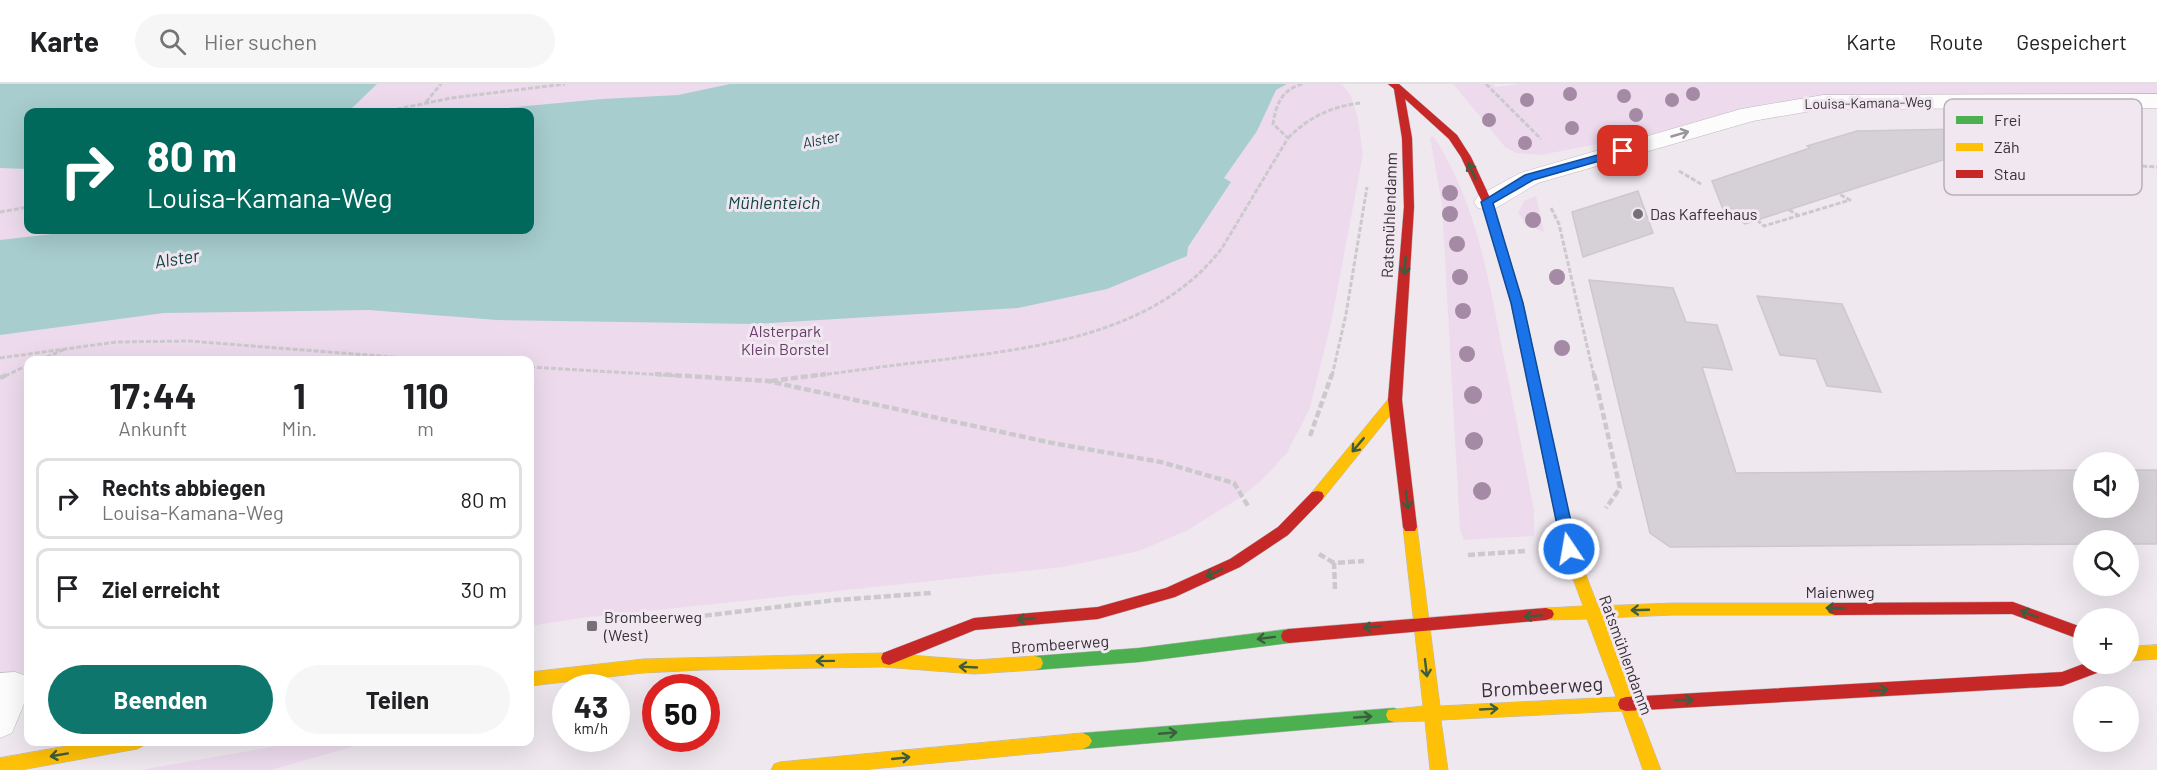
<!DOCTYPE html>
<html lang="de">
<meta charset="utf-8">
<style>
:root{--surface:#fff;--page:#f6f6f6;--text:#202124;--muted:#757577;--line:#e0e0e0;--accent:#0f766e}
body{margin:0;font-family:Barlow,sans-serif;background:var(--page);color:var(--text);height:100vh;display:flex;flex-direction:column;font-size:22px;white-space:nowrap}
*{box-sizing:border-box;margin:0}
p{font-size:20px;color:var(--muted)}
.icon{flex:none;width:33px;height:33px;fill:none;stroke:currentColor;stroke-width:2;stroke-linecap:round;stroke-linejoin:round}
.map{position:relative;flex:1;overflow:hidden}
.details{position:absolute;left:24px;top:272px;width:510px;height:390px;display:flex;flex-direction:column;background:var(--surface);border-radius:12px;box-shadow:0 6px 24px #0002}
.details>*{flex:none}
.hud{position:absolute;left:24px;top:24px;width:510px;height:126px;border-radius:12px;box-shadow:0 6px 24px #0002;background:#00695c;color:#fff;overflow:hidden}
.buttons{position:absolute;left:2073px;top:368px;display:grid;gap:12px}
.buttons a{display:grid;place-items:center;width:66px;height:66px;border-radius:50%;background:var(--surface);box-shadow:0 6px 24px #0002;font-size:30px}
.speed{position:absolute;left:552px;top:590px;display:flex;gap:12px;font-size:30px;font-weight:700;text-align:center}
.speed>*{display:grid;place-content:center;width:78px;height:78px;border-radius:50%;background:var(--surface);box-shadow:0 6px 24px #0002;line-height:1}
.speed small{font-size:15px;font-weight:400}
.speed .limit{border:9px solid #d22;background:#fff;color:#111}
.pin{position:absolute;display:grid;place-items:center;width:51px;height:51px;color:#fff;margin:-26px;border-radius:12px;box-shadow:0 3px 9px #0006}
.me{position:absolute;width:66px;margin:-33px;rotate:348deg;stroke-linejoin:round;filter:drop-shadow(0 0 4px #0008)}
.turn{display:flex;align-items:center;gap:21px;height:126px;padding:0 24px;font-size:27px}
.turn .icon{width:78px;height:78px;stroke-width:2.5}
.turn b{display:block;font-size:42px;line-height:51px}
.eta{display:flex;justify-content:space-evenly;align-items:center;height:102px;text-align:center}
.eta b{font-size:36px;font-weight:700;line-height:42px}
.action{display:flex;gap:12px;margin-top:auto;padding:12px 24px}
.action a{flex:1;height:69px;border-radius:36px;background:var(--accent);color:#fff;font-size:24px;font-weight:700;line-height:69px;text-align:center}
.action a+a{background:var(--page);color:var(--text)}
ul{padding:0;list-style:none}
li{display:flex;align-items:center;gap:18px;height:81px;margin:0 12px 9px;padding:0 12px;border:3px solid var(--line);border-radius:12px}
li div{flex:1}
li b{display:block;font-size:22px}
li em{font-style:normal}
header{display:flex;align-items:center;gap:36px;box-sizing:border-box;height:84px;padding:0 30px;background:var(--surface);border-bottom:2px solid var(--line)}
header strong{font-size:28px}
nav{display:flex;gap:33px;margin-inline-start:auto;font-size:21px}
.search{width:420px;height:54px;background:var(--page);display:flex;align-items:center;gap:15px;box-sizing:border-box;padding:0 21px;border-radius:33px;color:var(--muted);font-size:22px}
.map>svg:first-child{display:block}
</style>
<header>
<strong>Karte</strong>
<div class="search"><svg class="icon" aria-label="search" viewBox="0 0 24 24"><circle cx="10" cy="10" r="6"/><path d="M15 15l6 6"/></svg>Hier suchen</div>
<nav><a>Karte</a><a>Route</a><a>Gespeichert</a></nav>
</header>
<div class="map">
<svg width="2157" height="686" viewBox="0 0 2157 686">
<rect width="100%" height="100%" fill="#efe9ef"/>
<g fill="#eddbed" fill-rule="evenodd">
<path d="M0 0H1342L1351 12 1358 35 1363 70 1331 240 1310 324 1287 369 1260 398 1238 415 1186 447 1139 467 1063 483 582 534 530 542V276H28V620L0 625ZM28 28H530V146H28Z"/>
<path d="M1453 0H1493L1495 3 1520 0H2157V12L1841 13 1541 71 1516 69 1505 63Z"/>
<path d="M1430 53H1434C1476 117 1489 195 1503 269 1514 322 1524 375 1534 427V452L1464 456 1460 446 1442 121Z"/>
<path d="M1536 112 1544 148 1526 141 1518 129 1524 117Z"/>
<path d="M306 657H372L271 686H140Z"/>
</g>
<g fill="#a7cdcf">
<path d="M0 0H377L350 26 342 28H28V85L0 84Z"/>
<path d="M730 0H1287L1276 6 1257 47 1224 94 1231 98 1188 163 1187 172 1107 205 1018 224 755 240 497 236 369 226 164 229 0 251V156L87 146H530V28H464L602 15 678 11Z"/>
</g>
<g fill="#d6d1d6" stroke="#cdc8cd" stroke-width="1.5">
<path d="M2010 44 2011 54 1745 140 1723 125 1712 97 1810 64 1807 62 1857 47Z"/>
<path d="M1638 107 1653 149 1583 173 1572 128Z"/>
<path d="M1589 196 1673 204 1686 238 1717 241 1732 286 1702 283 1736 389 2084 386V423H2128V386H2157V460H2128V456H2084V460L1670 463 1650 449Z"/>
<path d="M1757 212 1842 220 1881 308 1827 302 1816 275 1780 271Z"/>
</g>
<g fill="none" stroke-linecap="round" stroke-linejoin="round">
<g stroke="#bcb8bc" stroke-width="1">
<path id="lane" d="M15 588 27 592 28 610 12 649 0 654V589Z"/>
</g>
<g stroke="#bcb8bc" stroke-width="1">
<path id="street" d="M2157 10V24L1823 25 1753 37 1538 99 1496 124 1487 126 1478 124 1474 118 1478 112 1520 89 1741 25 1823 11Z"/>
</g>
<g stroke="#bcb8bc" stroke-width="1">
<g id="fast">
<path d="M1289 545 1295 547 1297 552 1295 557 1289 559 1139 578 1035 586 1029 584 1027 579 1029 574 1035 572 1139 564Z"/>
<path d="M1394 624 1400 626 1402 631 1400 636 1394 638 1083 665 1077 662 1074 657 1077 652 1083 649Z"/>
</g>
</g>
<g stroke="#bcb8bc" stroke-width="1">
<g id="slow">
<path d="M1395 312 1402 316 1400 319 1322 416H1312L1310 412 1312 408 1390 313Z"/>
<path d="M1554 388 1559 389 1561 393 1576 465 1598 522 1673 519H1835L1841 521 1843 525 1841 529 1835 531H1673L1603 534 1661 686H1643L1622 627 1441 636 1448 686H1430L1425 637 1394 638 1388 636 1386 631 1388 626 1423 622 1403 443 1405 439H1415L1417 443 1440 622 1616 613 1587 535 1546 536 1540 534 1538 530 1540 526 1546 524 1583 522 1562 465 1547 393 1549 389Z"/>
<path d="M2157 561V575L2128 577V563Z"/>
<path d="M883 569 974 576 1035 572 1041 574 1043 579 1041 584 1035 586 974 590 883 583 702 586 643 589 530 602V588L643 575Z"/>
<path d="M1083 649 1089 652 1092 657 1089 662 1083 665 861 686H771L774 680 780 678Z"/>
<path d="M95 657H146L143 662 137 665 21 686H0V674Z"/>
</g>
</g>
<g stroke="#bcb8bc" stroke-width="1">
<g id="jam">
<path d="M1388 0H1399L1457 51 1471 73 1492 118 1523 219 1561 393 1559 397H1549L1547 393 1511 219 1482 118 1461 73 1449 55 1405 15 1412 54 1414 123 1402 316 1417 443 1415 447H1405L1403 443 1388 316 1404 123 1402 54 1394 5Z"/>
<path d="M1317 407 1322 408 1324 412 1322 416 1288 451 1240 483 1175 513 1098 535 975 546 889 581 883 579 881 574 883 569 974 534 1098 523 1166 504 1230 475 1278 443 1312 408Z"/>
<path d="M2013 518 2084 544V557L2012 530 1835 531 1829 529 1827 525 1829 521 1835 519Z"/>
<path d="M1546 524 1552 526 1554 530 1552 534 1546 536 1289 559 1283 557 1281 552 1283 547 1289 545Z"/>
<path d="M2086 579H2112L2110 584 2062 602 1626 627 1620 625 1618 620 1620 615 1626 613 2062 588Z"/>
</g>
</g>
<g stroke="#ccc9cc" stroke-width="3" stroke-dasharray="5 2" stroke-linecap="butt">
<path d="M1486 0 1541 55"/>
<path d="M426 18 441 0"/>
<path d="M383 28 451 14 565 0"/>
<path d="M1288 54C1309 33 1330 23 1360 19"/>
<path d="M2131 74 2141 82 2157 83"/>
<path d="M1679 87 1701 100"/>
<path d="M1551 124 1559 140 1594 292"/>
<path d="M1789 126 1798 131"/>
<path d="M0 128 28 123"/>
<path d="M1757 136 1764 142 1850 116 1839 110"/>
<path d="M0 274 116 258 189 257 431 276"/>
<path d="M40 276 65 265"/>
<path d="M530 283 681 292"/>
<path d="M5 292 28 281"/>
<path d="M813 292C853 287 892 281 932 277 1033 264 1155 252 1222 164L1288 54 1273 40C1276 20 1282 5 1303 0"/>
<path d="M1332 292 1346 230 1367 103"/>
</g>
<g stroke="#ccc9cc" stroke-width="4.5" stroke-dasharray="7 3" stroke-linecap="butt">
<path d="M655 290 768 297 1052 359 1161 378 1234 399 1248 422"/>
<path d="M1594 290 1620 404 1606 424"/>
<path d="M0 294 8 290"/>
<path d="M771 297 826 290"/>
<path d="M1310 352 1332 290"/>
<path d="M1319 470 1334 479"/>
<path d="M1468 471 1526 467"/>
<path d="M1335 505 1334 479 1364 477"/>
<path d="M685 534 836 516 931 509"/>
</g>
<use href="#lane" fill="#fdfcfd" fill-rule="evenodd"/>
<use href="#street" fill="#fdfcfd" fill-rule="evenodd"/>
<use href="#fast" fill="#4caf50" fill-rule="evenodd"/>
<use href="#slow" fill="#ffc107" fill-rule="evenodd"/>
<use href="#jam" fill="#c62828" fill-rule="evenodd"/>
</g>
<g fill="#a48aa5">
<circle cx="1570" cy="10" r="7"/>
<circle cx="1693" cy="10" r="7"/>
<circle cx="1624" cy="12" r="7"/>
<circle cx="1527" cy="16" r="7"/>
<circle cx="1672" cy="16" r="7"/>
<circle cx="1636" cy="31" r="7"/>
<circle cx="1489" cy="36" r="7"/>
<circle cx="1572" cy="44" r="7"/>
<circle cx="1525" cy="59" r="7"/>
<circle cx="1450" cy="109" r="8"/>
<circle cx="1450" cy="130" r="8"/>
<circle cx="1533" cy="136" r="8"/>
<circle cx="1457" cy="160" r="8"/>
<circle cx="1460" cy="193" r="8"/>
<circle cx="1557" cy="193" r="8"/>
<circle cx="1463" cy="227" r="8"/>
<circle cx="1562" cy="264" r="8"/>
<circle cx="1467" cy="270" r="8"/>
<circle cx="1473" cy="311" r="9"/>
<circle cx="1474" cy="357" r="9"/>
<circle cx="1482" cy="407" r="9"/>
</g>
<defs><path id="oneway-shaft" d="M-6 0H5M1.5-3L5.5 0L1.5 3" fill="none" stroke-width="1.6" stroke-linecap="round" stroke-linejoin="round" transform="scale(1.5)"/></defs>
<use stroke="#999699" href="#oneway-shaft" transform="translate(1680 50) rotate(-16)"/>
<g stroke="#3d5d3e">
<use href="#oneway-shaft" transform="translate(1472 87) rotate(-115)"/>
<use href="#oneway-shaft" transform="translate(1405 182) rotate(94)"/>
<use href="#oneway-shaft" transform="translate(1358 361) rotate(130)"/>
<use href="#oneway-shaft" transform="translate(1407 416) rotate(83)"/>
<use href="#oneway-shaft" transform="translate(1214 489) rotate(155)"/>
<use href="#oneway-shaft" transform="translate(1835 524) rotate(-180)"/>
<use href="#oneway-shaft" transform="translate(1640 526) rotate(178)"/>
<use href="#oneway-shaft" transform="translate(2029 530) rotate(-159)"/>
<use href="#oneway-shaft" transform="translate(1533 532) rotate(176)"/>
<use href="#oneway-shaft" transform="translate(1026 535) rotate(175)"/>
<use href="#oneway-shaft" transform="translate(1372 543) rotate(176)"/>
<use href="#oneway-shaft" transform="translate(1266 554) rotate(173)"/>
<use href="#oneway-shaft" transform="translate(825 577) rotate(179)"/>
<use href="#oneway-shaft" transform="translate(968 583) rotate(-177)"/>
<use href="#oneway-shaft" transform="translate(1426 584) rotate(83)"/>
<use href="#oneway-shaft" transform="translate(1879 606) rotate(-3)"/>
<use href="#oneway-shaft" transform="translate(1684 616) rotate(-2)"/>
<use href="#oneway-shaft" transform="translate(1489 625) rotate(-3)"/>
<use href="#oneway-shaft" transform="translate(1363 633) rotate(-4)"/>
<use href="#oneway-shaft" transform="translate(1168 649) rotate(-5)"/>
<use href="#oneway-shaft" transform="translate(59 671) rotate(170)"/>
<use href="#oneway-shaft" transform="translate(901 674) rotate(-6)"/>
</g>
<path fill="#1a73e8" stroke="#114b97" stroke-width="1.5" d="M1623 64 1628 67 1627 69 1533 96 1493 119 1523 219 1577 465 1575 469H1564L1562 465 1511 219 1481 118 1525 91Z"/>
<g fill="#767176" stroke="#f1e7f1" stroke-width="2">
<circle cx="1638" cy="130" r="6"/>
<rect x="586" y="536" width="12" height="12" rx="3"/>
</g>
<g text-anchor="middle" stroke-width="6" stroke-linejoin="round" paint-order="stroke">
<g font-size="14" fill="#353135" stroke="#f1e7f1">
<text transform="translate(1868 19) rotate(-1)" y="5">Louisa-Kamana-Weg</text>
</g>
<g font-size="15" font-style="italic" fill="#0f4445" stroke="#f1e7f1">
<text transform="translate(821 56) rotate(-11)" y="5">Alster</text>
</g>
<g font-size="16" fill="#353135" stroke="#f1e7f1" text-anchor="start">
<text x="1650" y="136">Das Kaffeehaus</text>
<text x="604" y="539">Brombeerweg<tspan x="604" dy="18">(West)</tspan></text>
</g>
<g font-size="16" fill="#353135" stroke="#f1e7f1">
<text transform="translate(1389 131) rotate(-88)" y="6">Ratsmühlendamm</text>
<text x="1840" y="514">Maienweg</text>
<text transform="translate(1060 560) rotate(-4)" y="6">Brombeerweg</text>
<text transform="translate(1626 571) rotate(70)" y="6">Ratsmühlendamm</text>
</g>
<g font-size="16" fill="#673c68" stroke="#f1e7f1">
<text x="785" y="253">Alsterpark<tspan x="785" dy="18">Klein Borstel</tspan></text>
</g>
<g font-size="18" font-style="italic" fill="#0f4445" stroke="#f1e7f1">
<text x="774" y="125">Mühlenteich</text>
<text transform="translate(177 175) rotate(-9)" y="6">Alster</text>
</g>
<g font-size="20" fill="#353135" stroke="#f1e7f1">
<text transform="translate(1542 603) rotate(-3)" y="7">Brombeerweg</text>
</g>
</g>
<rect x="1944" y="15" width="198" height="96" rx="9" fill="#f1e7f1" stroke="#b9b0b9" stroke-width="1.5"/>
<rect x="1956" y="32" width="27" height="8" fill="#4caf50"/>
<rect x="1956" y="59" width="27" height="8" fill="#ffc107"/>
<rect x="1956" y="86" width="27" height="8" fill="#c62828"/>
<g font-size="16" fill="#353135">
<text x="1994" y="42">Frei</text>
<text x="1994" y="69">Zäh</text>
<text x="1994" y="96">Stau</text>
</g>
</svg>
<div class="buttons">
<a><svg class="icon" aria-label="sound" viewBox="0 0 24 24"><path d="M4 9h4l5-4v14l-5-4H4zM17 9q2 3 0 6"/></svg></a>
<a><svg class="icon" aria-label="search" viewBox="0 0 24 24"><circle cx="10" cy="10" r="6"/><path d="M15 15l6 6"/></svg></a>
<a>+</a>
<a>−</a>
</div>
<div class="speed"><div>43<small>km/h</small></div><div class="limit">50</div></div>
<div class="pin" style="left:1623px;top:67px;background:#d93025"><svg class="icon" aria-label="arrive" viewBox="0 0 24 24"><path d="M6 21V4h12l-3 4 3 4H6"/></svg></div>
<svg class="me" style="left:1569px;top:465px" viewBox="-20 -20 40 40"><circle r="17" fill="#1a73e8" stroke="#fff" stroke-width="3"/><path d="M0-11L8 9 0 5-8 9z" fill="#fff"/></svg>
<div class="hud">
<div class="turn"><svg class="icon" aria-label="right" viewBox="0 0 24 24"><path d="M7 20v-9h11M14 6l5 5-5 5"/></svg><div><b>80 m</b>Louisa-Kamana-Weg</div></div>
</div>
<section class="details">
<div class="eta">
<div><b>17:44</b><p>Ankunft</p></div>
<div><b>1</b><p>Min.</p></div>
<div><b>110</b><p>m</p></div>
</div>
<ul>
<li><svg class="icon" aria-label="right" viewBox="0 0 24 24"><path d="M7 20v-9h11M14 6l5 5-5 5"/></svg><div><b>Rechts abbiegen</b><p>Louisa-Kamana-Weg</p></div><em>80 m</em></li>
<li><svg class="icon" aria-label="arrive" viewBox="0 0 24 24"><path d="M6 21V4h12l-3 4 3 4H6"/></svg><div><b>Ziel erreicht</b></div><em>30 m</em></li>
</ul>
<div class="action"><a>Beenden</a><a>Teilen</a></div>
</section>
</div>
